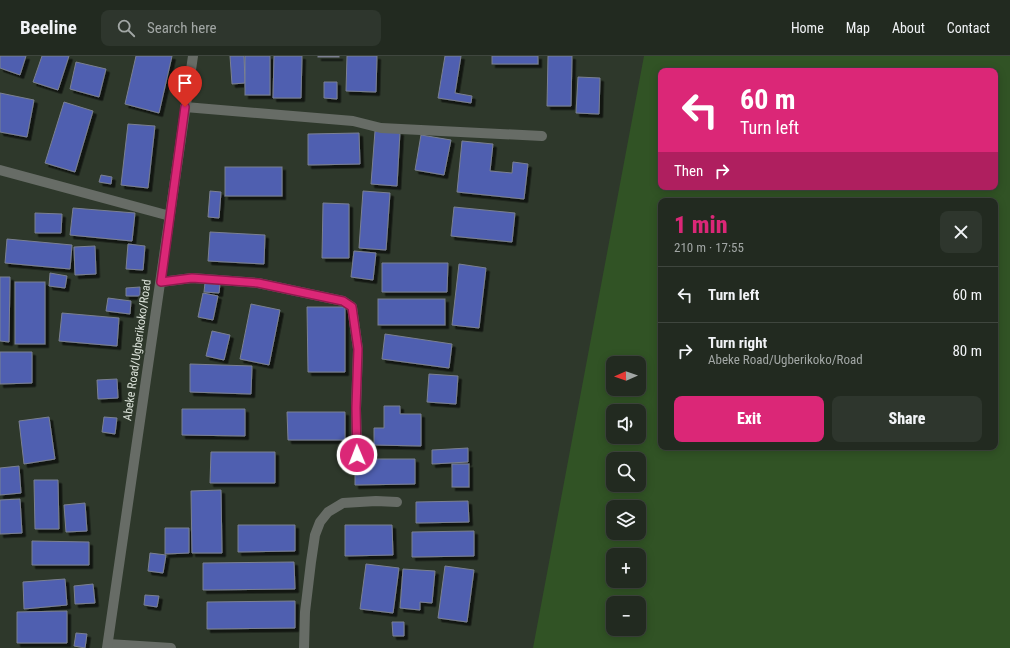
<!DOCTYPE html>
<meta charset="utf-8">
<style>
:root{--surface:#222a20;--page:#2e362d;--text:#f1f3f6;--muted:#a2a7a5;--line:#3f463e;--accent:#db2777}
body{margin:0;font-family:"Roboto Condensed",sans-serif;background:var(--page);color:var(--text);height:100vh;display:flex;flex-direction:column;font-size:15px;white-space:nowrap}
*{box-sizing:border-box;margin:0}
p{font-size:13px;color:var(--muted)}
.icon{flex:none;width:22px;height:22px;fill:none;stroke:currentColor;stroke-width:2;stroke-linecap:round;stroke-linejoin:round}
.map{position:relative;flex:1;overflow:hidden}
.panel{position:absolute;left:658px;top:142px;width:340px;height:252px;display:flex;flex-direction:column;background:var(--surface);border-radius:8px;box-shadow:0 2px 10px #0003,0 0 0 1px var(--line)}
.panel>*{flex:none}
.banner{position:absolute;left:658px;top:12px;width:340px;height:122px;border-radius:8px;box-shadow:0 2px 10px #0003,0 0 0 1px var(--line);background:#db2777;color:#fff;overflow:hidden}
.needle{width:26px;rotate:268deg}
.controls{position:absolute;left:606px;top:300px;display:grid;gap:8px}
.controls a{display:grid;place-items:center;width:40px;height:40px;border-radius:8px;background:var(--surface);box-shadow:0 2px 10px #0003,0 0 0 1px var(--line);font-size:20px}
.pin{position:absolute;display:grid;place-items:center;width:34px;height:34px;color:#fff;margin:-41px -17px;border-radius:50% 50% 50% 0;rotate:-45deg;box-shadow:0 0 4px #0007}
.pin .icon{rotate:45deg}
.me{position:absolute;width:44px;margin:-22px;rotate:359deg;stroke-linejoin:round;filter:drop-shadow(0 0 3px #0008)}
.turn{display:flex;align-items:center;gap:14px;height:84px;padding:0 16px;font-size:18px}
.turn .icon{width:52px;height:52px;stroke-width:2.5}
.turn b{display:block;font-size:28px;line-height:34px}
.then{display:flex;align-items:center;height:38px;padding:0 16px;background:#0003;gap:8px;font-size:15px}
.round{display:grid;place-items:center;flex:none;width:42px;height:42px;border-radius:8px;background:var(--page)}
.head{display:flex;align-items:center;justify-content:space-between;height:68px;padding:0 16px}
h1{font-size:24px;font-weight:800;line-height:30px;color:var(--accent)}
.button{display:flex;gap:8px;margin-top:auto;padding:8px 16px}
.button a{flex:1;height:46px;border-radius:8px;background:var(--accent);color:#fff;font-size:16px;font-weight:800;line-height:46px;text-align:center}
.button a+a{background:var(--page);color:var(--text)}
ul{padding:0;list-style:none}
li{display:flex;align-items:center;gap:12px;height:56px;padding:0 16px;border-top:1px solid var(--line)}
li div{flex:1}
li b{display:block;font-size:15px}
li em{font-style:normal}
header{display:flex;align-items:center;gap:24px;box-sizing:border-box;height:56px;padding:0 20px;background:var(--surface);border-bottom:1px solid var(--line)}
header strong{font-size:19px}
nav{display:flex;gap:22px;margin-inline-start:auto;font-size:14px}
.search{width:280px;height:36px;background:var(--page);display:flex;align-items:center;gap:10px;box-sizing:border-box;padding:0 14px;border-radius:8px;color:var(--muted);font-size:15px}
.map>svg:first-child{display:block}
</style>
<header>
<strong>Beeline</strong>
<div class="search"><svg class="icon" aria-label="search" viewBox="0 0 24 24"><circle cx="10" cy="10" r="6"/><path d="M15 15l6 6"/></svg>Search here</div>
<nav><a>Home</a><a>Map</a><a>About</a><a>Contact</a></nav>
</header>
<div class="map">
<svg width="1010" height="592" viewBox="0 0 1010 592">
<defs>
<filter id="shadow"><feDropShadow dx="3.5" dy="3.5" stdDeviation="0" flood-color="#0009"/></filter>
</defs>
<rect width="100%" height="100%" fill="#2e382b"/>
<path fill="#315325" fill-rule="evenodd" d="M644 0H1010V592H533ZM661 15H995V131H661ZM661 145H995V391H661ZM613 307H639V333H613ZM613 355H639V381H613ZM613 403H639V429H613ZM613 451H639V477H613ZM613 499H639V525H613ZM613 547H639V573H613Z"/>
<g fill="#4f5fb0" stroke="#7b8091" filter="url(#shadow)">
<path d="M0 0H26L20 19 0 12Z"/>
<path d="M42 0H69L58 34 33 26Z"/>
<path d="M136 0H172L159 57 125 48Z"/>
<path d="M230 0H244L245 27 232 28Z"/>
<rect x="245" y="0" width="25" height="39"/>
<path d="M274 0H302L301 42H273Z"/>
<rect x="318" y="0" width="21" height="1"/>
<path d="M347 0H377L376 36 346 35Z"/>
<path d="M445 0H461L455 37 472 40 471 47 438 42Z"/>
<rect x="492" y="0" width="46" height="8"/>
<path d="M548 0H572L571 50H547Z"/>
<path d="M76 6 106 13 99 41 70 33Z"/>
<path d="M578 21 600 22 599 58 576 57Z"/>
<path d="M324 26H337V43L324 42Z"/>
<path d="M0 37 34 44 27 81 0 76Z"/>
<path d="M64 46 93 55 75 116 45 107Z"/>
<path d="M128 68 155 70 148 132 121 129Z"/>
<path d="M375 75 400 76 397 130 371 128Z"/>
<path d="M359 77 360 108 308 109V78Z"/>
<path d="M421 79 451 84 444 119 415 114Z"/>
<path d="M462 85 493 88 490 115 512 117 513 106 528 108 524 143 457 136Z"/>
<rect x="225" y="111" width="57" height="29"/>
<path d="M101 119 112 121 111 128 99 126Z"/>
<path d="M210 135 221 136 219 162 208 161Z"/>
<path d="M363 135 390 137 386 194 359 192Z"/>
<path d="M323 147 349 148V202H322Z"/>
<path d="M454 151 515 157 512 186 451 180Z"/>
<path d="M73 152 135 157 132 185 70 179Z"/>
<path d="M35 157 62 158 61 177H35Z"/>
<path d="M210 176 265 179 264 208 208 205Z"/>
<path d="M7 183 72 189 70 213 5 207Z"/>
<path d="M128 188 145 190 143 214 126 213Z"/>
<path d="M95 190 96 218 75 219 74 191Z"/>
<path d="M354 195 376 197 373 224 351 221Z"/>
<path d="M382 207H448L447 236H382Z"/>
<path d="M459 208 486 212 479 272 452 269Z"/>
<path d="M50 217 67 220 65 232 49 230Z"/>
<path d="M0 221H10L9 286 0 285Z"/>
<rect x="15" y="226" width="30" height="62"/>
<path d="M205 227 220 228 219 237 204 236Z"/>
<path d="M140 231V240H126V232Z"/>
<path d="M203 237 218 240 213 264 198 261Z"/>
<path d="M108 242 131 245 130 258 106 255Z"/>
<rect x="378" y="243" width="67" height="26"/>
<path d="M251 248 280 254 269 309 240 303Z"/>
<path d="M307 251H345V316H308Z"/>
<path d="M62 257 119 262 117 290 59 285Z"/>
<path d="M212 275 230 279 224 304 206 300Z"/>
<path d="M385 278 452 288 449 312 382 303Z"/>
<path d="M0 296H32V327L0 328Z"/>
<path d="M190 308 252 310 251 338 190 336Z"/>
<path d="M429 318 458 320 456 348 427 346Z"/>
<path d="M117 323 118 342 98 343 97 324Z"/>
<path d="M384 350H400V358H421V390L374 389V372H384Z"/>
<path d="M182 353H245V380L182 379Z"/>
<path d="M287 356H345V384H288Z"/>
<path d="M49 361 55 403 24 408 19 365Z"/>
<path d="M104 361 117 362 115 378 102 376Z"/>
<path d="M468 392V406L432 408V394Z"/>
<path d="M211 396H275V427H210Z"/>
<path d="M355 403H415V428L355 429Z"/>
<rect x="452" y="408" width="17" height="23"/>
<path d="M19 410 21 437 0 439V412Z"/>
<path d="M34 424H58L59 473H35Z"/>
<path d="M221 434 222 497H192L191 435Z"/>
<path d="M20 443 22 477 0 478V444Z"/>
<path d="M468 445 469 466 416 467V446Z"/>
<path d="M85 447 87 475 66 476 64 449Z"/>
<path d="M238 469H295V495L238 496Z"/>
<path d="M345 469H392L393 499 345 500Z"/>
<path d="M165 472H189V497L165 498Z"/>
<path d="M474 475V500L412 501V476Z"/>
<path d="M32 485 89 486V509H32Z"/>
<path d="M150 497 166 499 163 517 148 515Z"/>
<path d="M294 506 295 533 203 534V507Z"/>
<path d="M366 508 399 512 393 557 360 553Z"/>
<path d="M445 510 474 514 467 566 438 562Z"/>
<path d="M403 513 435 515 432 547 420 546V554L400 552Z"/>
<path d="M65 523 67 549 24 553 23 526Z"/>
<path d="M93 528 95 547 75 548 74 530Z"/>
<path d="M145 539 159 540 157 551 144 549Z"/>
<path d="M295 545V572L207 573V546Z"/>
<path d="M67 555V587H17V556Z"/>
<path d="M392 566H404V580H393Z"/>
<path d="M76 577 87 578 85 592 74 590Z"/>
</g>
<g fill="none" stroke-linecap="round" stroke-linejoin="round">
<g stroke="#676c66" stroke-width="10">
<path d="M185 51 353 65 381 72 542 80"/>
<path d="M0 114 170 160"/>
<path d="M161 226 192 222 258 227 343 245 352 251 358 293 356 353 357 399"/>
<path d="M108 588 171 592"/>
<path d="M107 592 193 0"/>
<path d="M304 592 305 556 311 506 315 479 320 466 328 456 343 447 376 445 397 446"/>
</g>
</g>
<g fill="none" stroke-linecap="round" stroke-linejoin="round">
<g stroke="#8e194d" stroke-width="10">
<path id="route" d="M185 51 161 226 192 222 258 227 343 245 352 251 358 293 356 352 357 399"/>
</g>
<use href="#route" stroke="#db2777" stroke-width="7"/>
</g>
<g text-anchor="middle" stroke-width="4" stroke-linejoin="round" paint-order="stroke">
<g font-size="12" fill="#dae1d8" stroke="#2e382b">
<text transform="translate(137 294) rotate(-82)" y="4">Abeke Road/Ugberikoko/Road</text>
</g>
</g>
</svg>
<div class="controls">
<a><svg class="needle" viewBox="-14 -14 28 28"><path d="M0-13l5 13h-10z" fill="#e53935"/><path d="M0 13l5-13h-10z" fill="#a2a7a5"/></svg></a>
<a><svg class="icon" aria-label="sound" viewBox="0 0 24 24"><path d="M4 9h4l5-4v14l-5-4H4zM17 9q2 3 0 6"/></svg></a>
<a><svg class="icon" aria-label="search" viewBox="0 0 24 24"><circle cx="10" cy="10" r="6"/><path d="M15 15l6 6"/></svg></a>
<a><svg class="icon" aria-label="layers" viewBox="0 0 24 24"><path d="M12 4l9 5-9 5-9-5zM3 14l9 5 9-5"/></svg></a>
<a>+</a>
<a>−</a>
</div>
<div class="pin" style="left:185px;top:51px;background:#d93025"><svg class="icon" aria-label="arrive" viewBox="0 0 24 24"><path d="M6 21V4h12l-3 4 3 4H6"/></svg></div>
<svg class="me" style="left:357px;top:399px" viewBox="-20 -20 40 40"><circle r="17" fill="#db2777" stroke="#fff" stroke-width="3"/><path d="M0-11L8 9 0 5-8 9z" fill="#fff"/></svg>
<div class="banner">
<div class="turn"><svg class="icon" aria-label="left" viewBox="0 0 24 24"><path d="M17 20v-9H6M10 6l-5 5 5 5"/></svg><div><b>60 m</b>Turn left</div></div>
<div class="then">Then<svg class="icon" aria-label="right" viewBox="0 0 24 24"><path d="M7 20v-9h11M14 6l5 5-5 5"/></svg></div>
</div>
<section class="panel">
<div class="head"><div><h1>1 min</h1><p>210 m · 17:55</p></div><a class="round"><svg class="icon" aria-label="close" viewBox="0 0 24 24"><path d="M6 6l12 12M18 6L6 18"/></svg></a></div>
<ul>
<li><svg class="icon" aria-label="left" viewBox="0 0 24 24"><path d="M17 20v-9H6M10 6l-5 5 5 5"/></svg><div><b>Turn left</b></div><em>60 m</em></li>
<li><svg class="icon" aria-label="right" viewBox="0 0 24 24"><path d="M7 20v-9h11M14 6l5 5-5 5"/></svg><div><b>Turn right</b><p>Abeke Road/Ugberikoko/Road</p></div><em>80 m</em></li>
</ul>
<div class="button"><a>Exit</a><a>Share</a></div>
</section>
</div>
